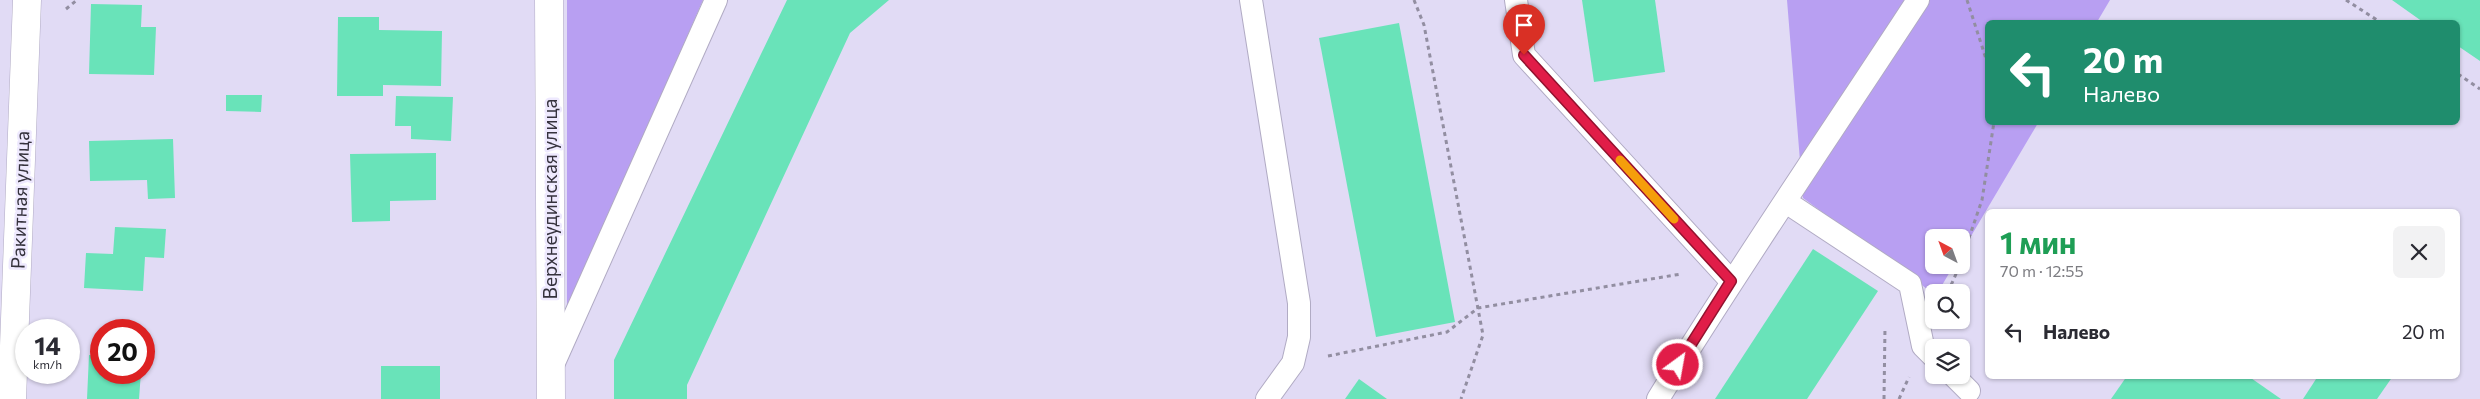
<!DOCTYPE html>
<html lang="ru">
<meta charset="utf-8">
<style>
:root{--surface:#fff;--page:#f2f2f3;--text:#2b2b33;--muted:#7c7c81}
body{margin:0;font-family:Commissioner,sans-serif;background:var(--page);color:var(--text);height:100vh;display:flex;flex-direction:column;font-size:19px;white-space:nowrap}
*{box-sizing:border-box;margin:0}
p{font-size:16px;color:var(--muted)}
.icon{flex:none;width:28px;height:28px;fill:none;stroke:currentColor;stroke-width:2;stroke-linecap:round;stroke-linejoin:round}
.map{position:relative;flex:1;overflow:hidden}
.side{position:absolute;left:1985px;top:209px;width:475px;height:170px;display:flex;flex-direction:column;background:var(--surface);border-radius:8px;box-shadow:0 1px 4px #0004}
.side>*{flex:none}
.hud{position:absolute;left:1985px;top:20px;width:475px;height:105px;border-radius:8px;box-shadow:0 1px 4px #0004;background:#1f8d6d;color:#fff;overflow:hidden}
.needle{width:32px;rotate:319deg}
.buttons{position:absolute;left:1925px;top:229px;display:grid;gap:10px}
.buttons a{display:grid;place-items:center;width:45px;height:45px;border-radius:8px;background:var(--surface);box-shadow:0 1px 4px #0004;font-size:25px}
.speed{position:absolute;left:15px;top:319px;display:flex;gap:10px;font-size:25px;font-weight:700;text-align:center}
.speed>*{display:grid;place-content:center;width:65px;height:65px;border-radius:50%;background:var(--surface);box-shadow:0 1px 4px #0004;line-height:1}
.speed small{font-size:12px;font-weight:400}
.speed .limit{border:8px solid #d22;background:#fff;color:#111}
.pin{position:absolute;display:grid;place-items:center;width:42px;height:42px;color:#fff;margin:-51px -21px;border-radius:50% 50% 50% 0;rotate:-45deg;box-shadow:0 0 5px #0007}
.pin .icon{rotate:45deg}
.me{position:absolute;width:55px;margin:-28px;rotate:32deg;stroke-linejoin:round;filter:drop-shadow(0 0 4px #0008)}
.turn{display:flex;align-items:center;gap:18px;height:105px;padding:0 15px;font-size:22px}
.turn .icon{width:65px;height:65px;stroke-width:2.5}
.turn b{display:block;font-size:35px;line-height:42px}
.round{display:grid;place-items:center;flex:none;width:52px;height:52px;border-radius:8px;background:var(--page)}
.overview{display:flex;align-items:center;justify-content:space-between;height:85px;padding:0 15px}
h1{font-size:30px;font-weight:700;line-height:38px;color:#1e9e55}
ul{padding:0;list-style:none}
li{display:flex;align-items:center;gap:15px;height:75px;padding:0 15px}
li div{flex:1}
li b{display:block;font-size:19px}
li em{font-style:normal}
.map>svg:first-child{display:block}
</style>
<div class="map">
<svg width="2480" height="399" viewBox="0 0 2480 399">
<rect width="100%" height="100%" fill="#e1dbf5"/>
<g fill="#b89ff2">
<path d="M567 0H703L567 312Z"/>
<path d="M1787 0H2110L2097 22H1988V122L2038 123 1961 253V238H1934V265H1954L1938 292H1934V294L1803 198Z"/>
</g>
<g fill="#69e3b9">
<path d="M787 0H889L850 33 687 385V399H614V360Z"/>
<path d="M1582 0H1655L1665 72 1594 82Z"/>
<path d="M2392 0H2480V61L2458 46V22H2423Z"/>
<path d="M91 4 142 5 141 27H156L154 75 89 74Z"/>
<path d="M338 17H379V30L442 31 441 86 383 85V96H337Z"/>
<path d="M1399 23 1455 322 1376 337 1319 38Z"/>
<path d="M226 95H262L261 112 226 111Z"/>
<path d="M396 96 453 97 451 141 411 139V126H395Z"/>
<path d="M173 139 175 198 148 199 147 180 90 181 89 141Z"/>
<path d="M436 153V200L390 201V221L352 222 350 154Z"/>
<path d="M115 227 166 229 164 258 145 257 143 291 84 288 86 253 113 254Z"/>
<path d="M1813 249 1878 291 1807 399H1715Z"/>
<path d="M89 355 101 356V372H141L139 399H87Z"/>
<rect x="381" y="366" width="59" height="33"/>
<path d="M2127 376H2248L2281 399H2111Z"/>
<path d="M2318 376H2393L2377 399H2303Z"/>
<path d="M1359 379 1387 399H1345Z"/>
</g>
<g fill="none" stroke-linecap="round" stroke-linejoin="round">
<g stroke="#b1abc4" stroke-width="24">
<g id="service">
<path d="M1251 0 1299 303V337L1293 363 1267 399"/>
<path d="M1516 0 1524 55 1731 281"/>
<path d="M1786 202 1910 284 1923 346 1934 357"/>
<path d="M552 367 716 0"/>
<path d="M1953 375 1969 391"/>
<path d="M1658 399C1741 264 1831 133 1918 0"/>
</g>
</g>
<g stroke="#b1abc4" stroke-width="29">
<path id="minor" d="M549 0 551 399"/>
</g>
<g stroke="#b1abc4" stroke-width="29">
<path id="tertiary" d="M12 399 27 0"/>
</g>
<g stroke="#928ea1" stroke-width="3" stroke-dasharray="4 4" stroke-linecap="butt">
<path d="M1414 0 1424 25 1483 335 1461 399"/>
<path d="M1967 0 1988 65"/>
<path d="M2346 0 2380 22"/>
<path d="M66 9 77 0"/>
<path d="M2458 74 2480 89"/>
<path d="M1961 261 1982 200 1994 122"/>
<path d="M1948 292 1960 265"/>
<path d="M1328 356 1447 332 1478 308 1681 274"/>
<path d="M1884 399 1885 327"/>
<path d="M1899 399 1909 377"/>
</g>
<use href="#service" stroke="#fff" stroke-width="22"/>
<use href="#minor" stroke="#fff" stroke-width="28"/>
<use href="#tertiary" stroke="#fff" stroke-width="28"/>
</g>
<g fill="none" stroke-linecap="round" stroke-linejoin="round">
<g stroke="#92132f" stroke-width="12">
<path id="route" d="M1524 55 1731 281 1678 365"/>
</g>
<use href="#route" stroke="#e11d48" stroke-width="9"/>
<path stroke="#f59e0b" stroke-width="9" d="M1620 160 1674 219"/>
</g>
<g text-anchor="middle" stroke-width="5" stroke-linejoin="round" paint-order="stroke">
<g font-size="19" fill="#35323d" stroke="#eee9fe">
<text transform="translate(550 199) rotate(-90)" y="7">Верхнеудинская улица</text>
<text transform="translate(20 200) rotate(-88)" y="7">Ракитная улица</text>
</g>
</g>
</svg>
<div class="buttons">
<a><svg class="needle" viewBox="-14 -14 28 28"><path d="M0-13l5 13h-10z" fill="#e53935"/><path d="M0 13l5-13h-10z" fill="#7c7c81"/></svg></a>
<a><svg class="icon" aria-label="search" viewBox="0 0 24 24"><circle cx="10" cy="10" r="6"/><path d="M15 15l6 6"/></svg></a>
<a><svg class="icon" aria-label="layers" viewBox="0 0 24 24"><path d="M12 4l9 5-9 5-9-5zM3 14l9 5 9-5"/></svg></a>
</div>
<div class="speed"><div>14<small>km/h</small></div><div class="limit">20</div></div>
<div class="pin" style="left:1524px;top:55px;background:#d93025"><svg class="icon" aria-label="arrive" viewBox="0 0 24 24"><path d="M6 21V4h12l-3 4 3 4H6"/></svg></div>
<svg class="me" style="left:1678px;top:365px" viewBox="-20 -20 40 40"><circle r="17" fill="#e11d48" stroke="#fff" stroke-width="3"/><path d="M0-11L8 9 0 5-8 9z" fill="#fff"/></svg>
<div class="hud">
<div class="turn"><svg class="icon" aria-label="left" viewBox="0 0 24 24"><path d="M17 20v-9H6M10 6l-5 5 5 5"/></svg><div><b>20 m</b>Налево</div></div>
</div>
<section class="side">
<div class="overview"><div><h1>1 мин</h1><p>70 m · 12:55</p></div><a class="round"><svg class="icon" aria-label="close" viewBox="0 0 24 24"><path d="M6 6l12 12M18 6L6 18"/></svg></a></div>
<ul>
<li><svg class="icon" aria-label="left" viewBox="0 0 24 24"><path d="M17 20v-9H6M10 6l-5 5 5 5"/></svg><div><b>Налево</b></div><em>20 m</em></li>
</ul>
</section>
</div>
